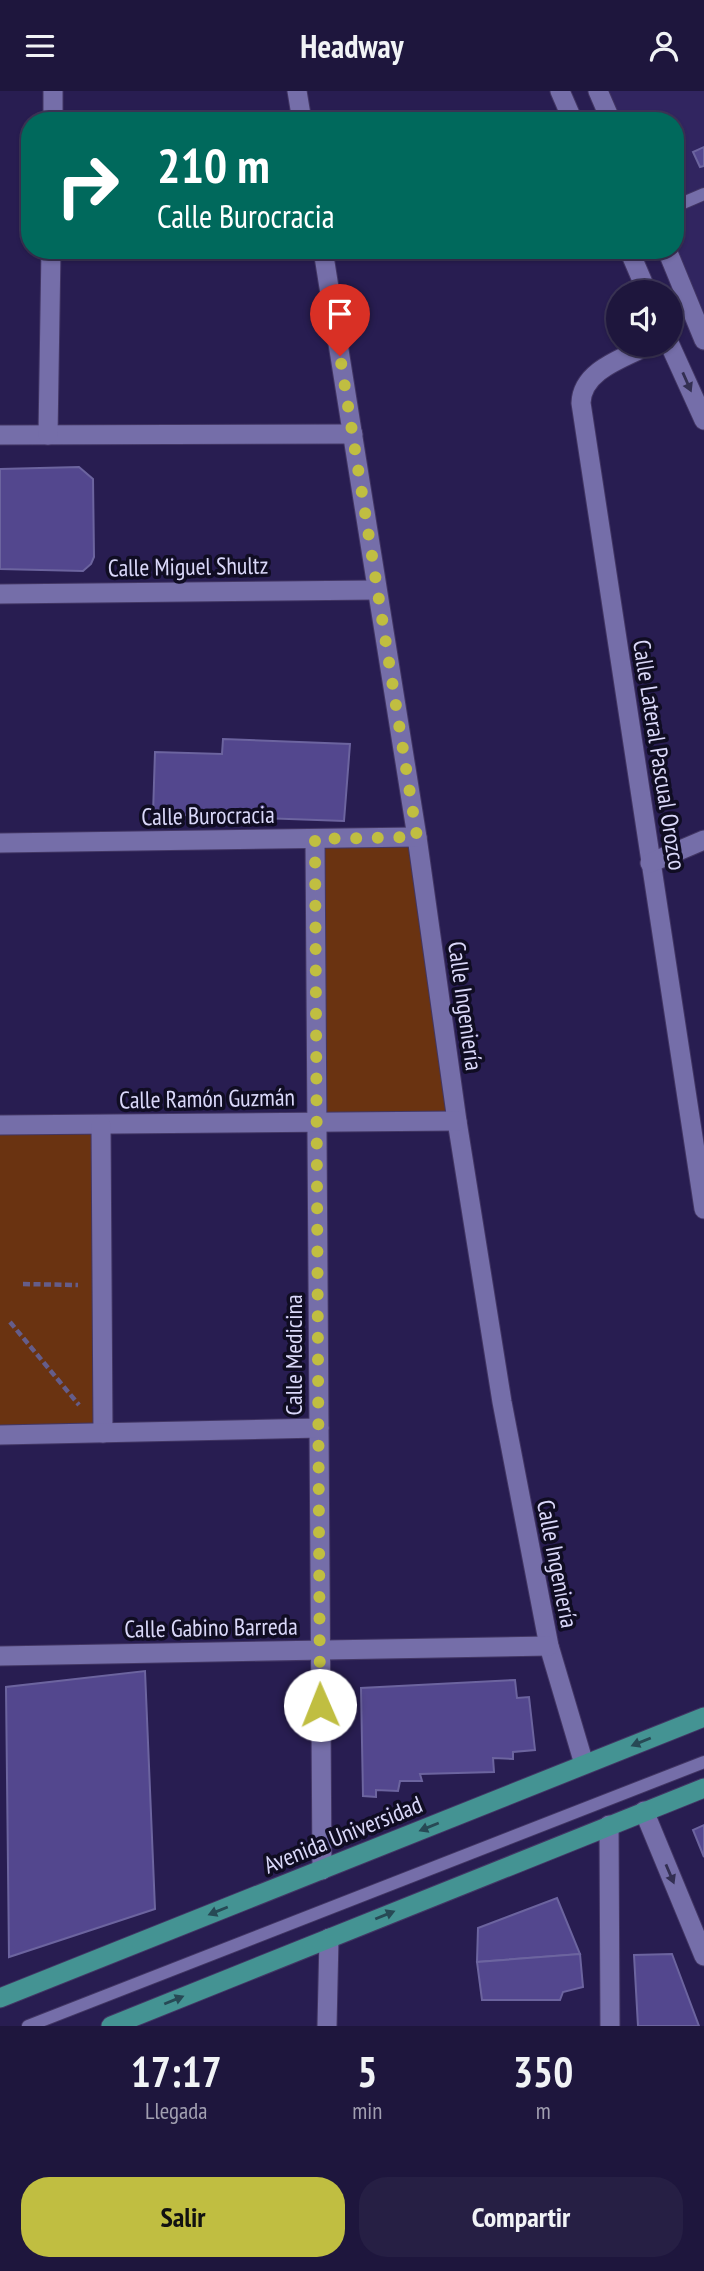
<!DOCTYPE html>
<html lang="es">
<meta charset="utf-8">
<style>
:root{--surface:#1e163d;--page:#261f44;--text:#f1f3f6;--muted:#a19fb0;--line:#3c3557;--accent:#c0be41}
body{margin:0;font-family:"PT Sans Narrow",sans-serif;background:var(--page);color:var(--text);height:100vh;display:flex;flex-direction:column;font-size:26px;white-space:nowrap}
*{box-sizing:border-box;margin:0}
p{font-size:23px;color:var(--muted)}
.icon{flex:none;width:38px;height:38px;fill:none;stroke:currentColor;stroke-width:2;stroke-linecap:round;stroke-linejoin:round}
.map{position:relative;height:1935px;overflow:hidden}
.panel{display:flex;flex-direction:column;background:var(--surface);flex:1}
.panel>*{flex:none}
.guide{position:absolute;left:21px;top:21px;width:663px;height:147px;border-radius:28px;box-shadow:0 2px 5px #0004,0 0 0 2px var(--line);background:#00695c;color:#fff;overflow:hidden}
.buttons{position:absolute;left:606px;top:189px;display:grid;gap:14px}
.buttons a{display:grid;place-items:center;width:77px;height:77px;border-radius:50%;background:var(--surface);box-shadow:0 2px 5px #0004,0 0 0 2px var(--line);font-size:35px}
.pin{position:absolute;display:grid;place-items:center;width:60px;height:60px;color:#fff;margin:-72px -30px;border-radius:50% 50% 50% 0;rotate:-45deg;box-shadow:0 0 7px #0007}
.pin .icon{rotate:45deg}
.me{position:absolute;width:77px;margin:-38px;rotate:359deg;stroke-linejoin:round;filter:drop-shadow(0 0 5px #0008)}
.turn{display:flex;align-items:center;gap:24px;height:147px;padding:0 21px;font-size:32px}
.turn .icon{width:91px;height:91px;stroke-width:2.5}
.turn b{display:block;font-size:49px;line-height:60px}
.eta{display:flex;justify-content:space-evenly;align-items:center;height:119px;text-align:center}
.eta b{font-size:42px;font-weight:700;line-height:49px}
.cta{display:flex;gap:14px;margin-top:auto;padding:14px 21px}
.cta a{flex:1;height:80px;border-radius:28px;background:var(--accent);color:#111;font-size:28px;font-weight:700;line-height:80px;text-align:center}
.cta a+a{background:var(--page);color:var(--text)}
header{display:flex;justify-content:space-between;align-items:center;height:91px;padding:0 21px;background:var(--surface);font-size:32px;font-weight:700}
.map>svg:first-child{display:block}
</style>
<header><svg class="icon" aria-label="menu" viewBox="0 0 24 24"><path d="M4 6h16M4 12h16M4 18h16"/></svg>Headway<svg class="icon" aria-label="person" viewBox="0 0 24 24"><circle cx="12" cy="8" r="4"/><path d="M4 21q1-7 8-7t8 7"/></svg></header>
<div class="map">
<svg width="704" height="1935" viewBox="0 0 704 1935">
<rect width="100%" height="100%" fill="#281d51"/>
<path fill="#312560" d="M598 0H704V249L676 159V30H611Z"/>
<g fill="#6a3311">
<path d="M417 746 457 1030 316 1031 315 748Z"/>
<path d="M0 1034H101L103 1342 0 1344Z"/>
</g>
<g fill="#53478e" stroke="#6c649f" stroke-width="2">
<path d="M704 56V75L700 76 693 61Z"/>
<path d="M79 376 93 388 94 466 91 473 83 480 0 478V378Z"/>
<path d="M223 648 350 653 344 730 153 723 155 661 222 663Z"/>
<path d="M145 1580 155 1818 9 1866 6 1596Z"/>
<path d="M515 1589 517 1607 529 1606 535 1659 513 1661V1668L493 1667 494 1681 420 1683 422 1690H400L398 1700 376 1699V1706L363 1705 361 1597Z"/>
<path d="M704 1734V1766L693 1739Z"/>
<path d="M557 1807 580 1863 477 1871 478 1837Z"/>
<path d="M580 1863 583 1896 563 1901 560 1909H482L477 1871Z"/>
<path d="M672 1863 699 1935H638L634 1864Z"/>
</g>
<g fill="none" stroke-linecap="round" stroke-linejoin="round">
<g stroke="#423664" stroke-width="14">
<g id="service">
<path d="M676 115 704 103"/>
<path d="M28 1935 704 1671"/>
</g>
</g>
<g stroke="#423664" stroke-width="21">
<g id="minor">
<path d="M297 0 302 30"/>
<path d="M53 30V0"/>
<path d="M323 159 417 746 457 1030 502 1311 549 1555 584 1673"/>
<path d="M649 254C624 267 582 279 581 312L704 1118"/>
<path d="M0 344 353 343"/>
<path d="M48 344 51 159"/>
<path d="M0 503 376 499"/>
<path d="M315 748 322 1779"/>
<path d="M0 752 417 746"/>
<path d="M650 772 704 749"/>
<path d="M0 1034 457 1030"/>
<path d="M101 1034 103 1342"/>
<path d="M0 1344 319 1337"/>
<path d="M0 1565 549 1555"/>
<path d="M644 1720 704 1865"/>
<path d="M609 1734 610 1935"/>
<path d="M327 1935 329 1847"/>
</g>
</g>
<g stroke="#423664" stroke-width="21">
<g id="secondary">
<path d="M560 0 573 30"/>
<path d="M598 0 611 30"/>
<path d="M629 159 647 201"/>
<path d="M667 159 704 249"/>
<path d="M670 254 704 329"/>
</g>
</g>
<g stroke="#423664" stroke-width="21">
<g id="primary">
<path d="M0 1907 704 1626"/>
<path d="M111 1935 704 1697"/>
</g>
</g>
<g stroke="#655d8a" stroke-width="4.5" stroke-dasharray="7 3.5" stroke-linecap="butt">
<path d="M23 1193 78 1194"/>
<path d="M10 1231 79 1314"/>
</g>
<use href="#service" stroke="#756ea9" stroke-width="12"/>
<use href="#minor" stroke="#756ea9" stroke-width="19"/>
<use href="#secondary" stroke="#756ea9" stroke-width="19"/>
<use href="#primary" stroke="#449393" stroke-width="19"/>
</g>
<defs><path id="oneway-solid" d="M-6-.8H1V-3.2L6.5 0L1 3.2V.8H-6Z" transform="scale(1.75)"/></defs>
<g fill="#332f52">
<use href="#oneway-solid" transform="translate(687 291) rotate(66)"/>
<use href="#oneway-solid" transform="translate(670 1783) rotate(67)"/>
</g>
<g fill="#274955">
<use href="#oneway-solid" transform="translate(641 1651) rotate(158)"/>
<use href="#oneway-solid" transform="translate(429 1736) rotate(158)"/>
<use href="#oneway-solid" transform="translate(218 1820) rotate(158)"/>
<use href="#oneway-solid" transform="translate(385 1824) rotate(-22)"/>
<use href="#oneway-solid" transform="translate(174 1909) rotate(-22)"/>
</g>
<g fill="none" stroke-linecap="round" stroke-linejoin="round">
<path stroke="#c0be41" stroke-width="12" stroke-dasharray="0 21.6" d="M320 1614 315 748 417 746 340 265"/>
</g>
<g text-anchor="middle" stroke-width="7" stroke-linejoin="round" paint-order="stroke">
<g font-size="24" fill="#dad8f9" stroke="#100d23">
<text transform="translate(188 476) rotate(-1)" y="8">Calle Miguel Shultz</text>
<text transform="translate(659 664) rotate(81)" y="8">Calle Lateral Pascual Orozco</text>
<text transform="translate(208 725) rotate(-1)" y="8">Calle Burocracia</text>
<text transform="translate(465 915) rotate(82)" y="8">Calle Ingeniería</text>
<text transform="translate(207 1008) rotate(-1)" y="8">Calle Ramón Guzmán</text>
<text transform="translate(294 1264) rotate(-90)" y="8">Calle Medicina</text>
<text transform="translate(557 1473) rotate(79)" y="8">Calle Ingeniería</text>
<text transform="translate(211 1537) rotate(-1)" y="8">Calle Gabino Barreda</text>
<text transform="translate(343 1744) rotate(-22)" y="8">Avenida Universidad</text>
</g>
</g>
</svg>
<div class="buttons">
<a><svg class="icon" aria-label="sound" viewBox="0 0 24 24"><path d="M4 9h4l5-4v14l-5-4H4zM17 9q2 3 0 6"/></svg></a>
</div>
<div class="pin" style="left:340px;top:265px;background:#d93025"><svg class="icon" aria-label="arrive" viewBox="0 0 24 24"><path d="M6 21V4h12l-3 4 3 4H6"/></svg></div>
<svg class="me" style="left:320px;top:1614px" viewBox="-20 -20 40 40"><circle r="19" fill="#fff"/><path d="M0-13L10 11 0 6-10 11z" fill="#c0be41"/></svg>
<div class="guide">
<div class="turn"><svg class="icon" aria-label="right" viewBox="0 0 24 24"><path d="M7 20v-9h11M14 6l5 5-5 5"/></svg><div><b>210 m</b>Calle Burocracia</div></div>
</div>
</div>
<section class="panel">
<div class="eta">
<div><b>17:17</b><p>Llegada</p></div>
<div><b>5</b><p>min</p></div>
<div><b>350</b><p>m</p></div>
</div>
<div class="cta"><a>Salir</a><a>Compartir</a></div>
</section>
